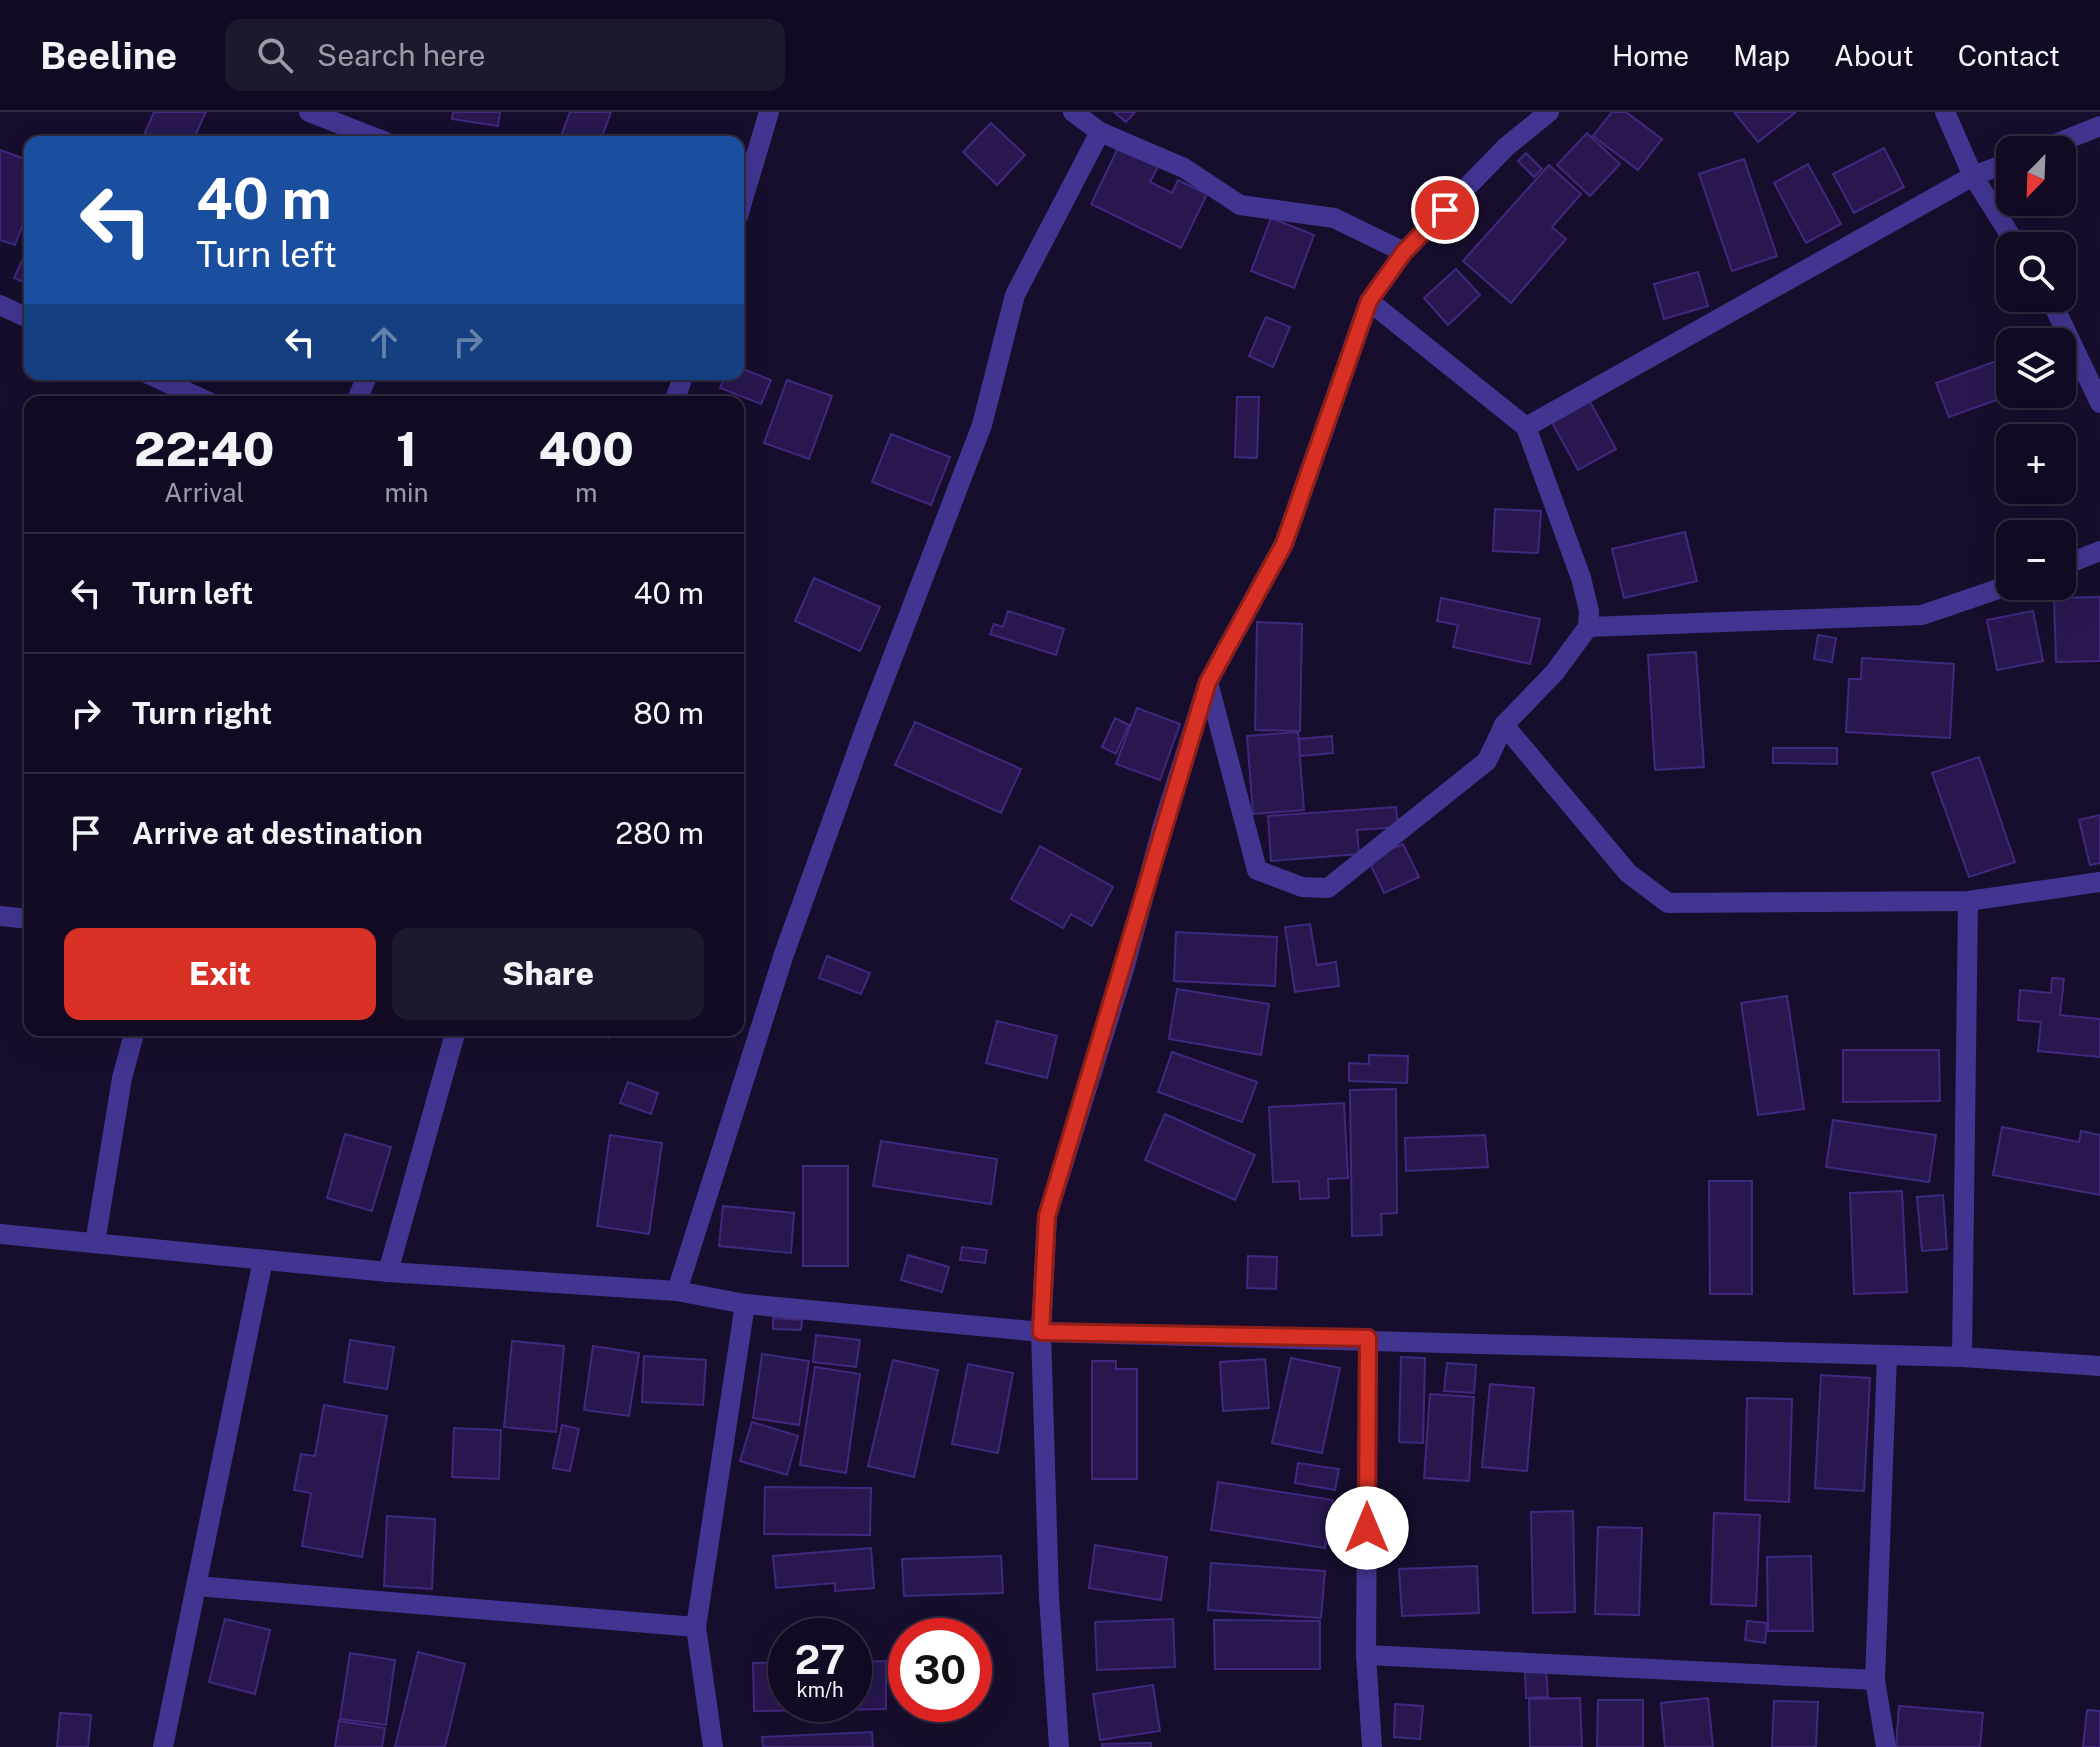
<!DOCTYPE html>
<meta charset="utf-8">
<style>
:root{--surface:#110a22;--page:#1e182f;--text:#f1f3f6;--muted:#9c9aa5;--line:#302b40;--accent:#d93025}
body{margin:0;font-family:"Public Sans",sans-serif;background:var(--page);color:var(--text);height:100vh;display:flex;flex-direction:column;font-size:30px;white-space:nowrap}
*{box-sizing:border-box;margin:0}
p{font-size:26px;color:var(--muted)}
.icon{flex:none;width:44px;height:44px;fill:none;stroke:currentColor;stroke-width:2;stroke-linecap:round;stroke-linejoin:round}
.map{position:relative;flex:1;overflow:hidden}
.panel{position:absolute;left:24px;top:284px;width:720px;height:640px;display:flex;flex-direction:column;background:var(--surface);border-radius:16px;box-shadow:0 8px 32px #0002,0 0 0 2px var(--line)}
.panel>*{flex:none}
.guide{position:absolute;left:24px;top:24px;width:720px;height:244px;border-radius:16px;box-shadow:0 8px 32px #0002,0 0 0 2px var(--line);background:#1a4fa0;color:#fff;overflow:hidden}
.needle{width:52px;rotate:203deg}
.tools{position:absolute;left:1996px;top:24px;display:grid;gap:16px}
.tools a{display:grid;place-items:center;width:80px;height:80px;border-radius:16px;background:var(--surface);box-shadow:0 8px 32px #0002,0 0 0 2px var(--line);font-size:40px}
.speed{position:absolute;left:768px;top:1506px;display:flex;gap:16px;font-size:40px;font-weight:700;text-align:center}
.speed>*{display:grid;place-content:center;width:104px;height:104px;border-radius:50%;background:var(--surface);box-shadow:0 8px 32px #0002,0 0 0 2px var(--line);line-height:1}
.speed small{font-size:20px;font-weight:400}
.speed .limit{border:12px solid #d22;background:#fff;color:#111}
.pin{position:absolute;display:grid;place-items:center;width:68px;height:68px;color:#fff;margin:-34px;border:4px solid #fff;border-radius:50%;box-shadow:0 2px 8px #0007}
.me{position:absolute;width:88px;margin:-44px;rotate:0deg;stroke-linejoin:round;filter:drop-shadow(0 0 6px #0008)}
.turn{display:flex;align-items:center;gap:28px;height:168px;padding:0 40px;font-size:36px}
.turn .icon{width:104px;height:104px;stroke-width:2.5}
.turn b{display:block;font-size:56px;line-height:68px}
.lanes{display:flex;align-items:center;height:76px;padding:0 40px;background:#0003;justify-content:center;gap:40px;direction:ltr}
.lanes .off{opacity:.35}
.eta{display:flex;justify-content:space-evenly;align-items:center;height:136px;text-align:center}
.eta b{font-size:48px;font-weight:800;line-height:56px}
.button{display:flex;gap:16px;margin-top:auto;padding:16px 40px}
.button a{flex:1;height:92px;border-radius:16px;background:var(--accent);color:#fff;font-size:32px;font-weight:800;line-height:92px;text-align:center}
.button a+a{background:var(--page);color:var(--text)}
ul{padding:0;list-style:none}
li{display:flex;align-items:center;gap:24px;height:120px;padding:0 40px;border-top:2px solid var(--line)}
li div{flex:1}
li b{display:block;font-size:30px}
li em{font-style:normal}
header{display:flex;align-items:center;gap:48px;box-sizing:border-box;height:112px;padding:0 40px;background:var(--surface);border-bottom:2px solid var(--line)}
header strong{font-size:38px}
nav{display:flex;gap:44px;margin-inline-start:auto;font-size:28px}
.search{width:560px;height:72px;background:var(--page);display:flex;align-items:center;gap:20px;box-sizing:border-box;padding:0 28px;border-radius:16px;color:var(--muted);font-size:30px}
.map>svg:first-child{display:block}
</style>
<header>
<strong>Beeline</strong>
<div class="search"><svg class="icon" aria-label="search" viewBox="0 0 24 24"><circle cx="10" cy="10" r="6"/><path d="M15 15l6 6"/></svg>Search here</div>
<nav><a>Home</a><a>Map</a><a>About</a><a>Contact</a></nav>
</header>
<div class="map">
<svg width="2100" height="1635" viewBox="0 0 2100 1635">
<rect width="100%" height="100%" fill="#170e2d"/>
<g fill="#291850" stroke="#41287f" stroke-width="2">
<path d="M154 0H206L192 30H141Z"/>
<path d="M453 0H500L498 14 452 7Z"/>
<path d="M570 0H611L600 30H559Z"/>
<path d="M1114 0H1135L1126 10Z"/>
<path d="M1612 0H1626L1662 27 1638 58 1593 24Z"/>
<path d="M1734 0H1794L1795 1 1758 30Z"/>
<path d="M991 11 1025 43 997 73 963 40Z"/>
<path d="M1587 21 1620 52 1590 84 1557 53Z"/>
<path d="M1119 34 1159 53 1150 70 1172 81 1178 68 1207 82 1181 136 1091 92Z"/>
<path d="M1884 36 1904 75 1854 101 1833 62Z"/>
<path d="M0 38 30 49V93L15 133 0 128Z"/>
<path d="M1526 41 1542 57 1534 65 1518 49Z"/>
<path d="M1744 47 1777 144 1732 159 1699 62Z"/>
<path d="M1808 52 1841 112 1806 131 1774 71Z"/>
<path d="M1549 53 1581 82 1552 115 1566 127 1511 191 1463 149Z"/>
<path d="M1271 106 1314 123 1294 176 1251 159Z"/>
<path d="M30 132V173L14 166Z"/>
<path d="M1456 157 1480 183 1448 213 1424 186Z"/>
<path d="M1698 160 1708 194 1664 207 1654 172Z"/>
<path d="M1266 205 1290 215 1273 255 1249 244Z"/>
<path d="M2010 244 2013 282 1949 305 1936 271Z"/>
<path d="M738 255 771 268 761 292 720 276 726 262H738Z"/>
<path d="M787 268 832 284 809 347 764 331Z"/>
<path d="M1587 284 1616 337 1578 358 1549 305Z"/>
<path d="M1237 285H1259L1257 346 1235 345Z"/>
<path d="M891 322 950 345 931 393 872 370Z"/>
<path d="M1495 397 1541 399 1538 441 1493 439Z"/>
<path d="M1685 420 1697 469 1624 486 1612 437Z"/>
<path d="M814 466 880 495 860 539 795 509Z"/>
<path d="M2100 485V549L2056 550 2054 486Z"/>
<path d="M1441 486 1540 507 1530 552 1453 535 1458 513 1437 509Z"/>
<path d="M1008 499 1064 517 1056 543 990 522 994 512 1003 515Z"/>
<path d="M2033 499 2043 549 1997 558 1987 508Z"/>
<path d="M1257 510 1302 512 1300 619 1255 618Z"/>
<path d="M1818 523 1836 526 1832 550 1814 547Z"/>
<path d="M1696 540 1704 655 1655 658 1648 543Z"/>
<path d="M1862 546 1954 552 1950 626 1846 620 1849 567H1861Z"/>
<path d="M1137 596 1180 612 1160 668 1116 652Z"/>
<path d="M1115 606 1129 613 1116 642 1102 635Z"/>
<path d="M915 610 1021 657 1001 701 895 653Z"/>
<path d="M1298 620 1304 698 1253 702 1247 624Z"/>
<path d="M1332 624 1333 641 1300 644 1299 627Z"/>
<path d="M1773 636H1837V652L1773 651Z"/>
<path d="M1979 645 2015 750 1969 765 1932 661Z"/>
<path d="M1396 695 1398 715 1357 718 1359 742 1271 749 1268 704Z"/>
<path d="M2100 703V751L2090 753 2079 708Z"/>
<path d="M1403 732 1419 765 1384 781 1368 747Z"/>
<path d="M1040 734 1113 775 1092 814 1071 802 1063 816 1011 787Z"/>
<path d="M1310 812 1317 853 1336 850 1339 874 1295 880 1285 815Z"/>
<path d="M1176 820 1277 825 1275 874 1174 869Z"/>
<path d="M827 844 870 861 861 882 819 866Z"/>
<path d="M2052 866 2064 867 2060 903 2100 907V945L2038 939 2041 910 2018 908 2020 878 2051 881Z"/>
<path d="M1177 877 1269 892 1261 943 1169 927Z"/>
<path d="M1787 884 1804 997 1758 1003 1741 891Z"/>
<path d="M997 909 1057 924 1047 966 986 951Z"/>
<path d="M598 918H612L609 926 597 921Z"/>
<path d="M1843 938H1939L1940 989 1843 990Z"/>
<path d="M1172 940 1257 970 1242 1010 1158 980Z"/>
<path d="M1369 943 1408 944 1407 971 1349 969V951L1369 952Z"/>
<path d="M628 970 658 981 651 1002 620 991Z"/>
<path d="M1396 977 1397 1101 1381 1102 1382 1123 1352 1124 1350 978Z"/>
<path d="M1344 991 1348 1066 1328 1067 1329 1086 1300 1087 1299 1069 1273 1070 1269 995Z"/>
<path d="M1165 1002 1255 1043 1235 1088 1145 1048Z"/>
<path d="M1833 1008 1936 1023 1929 1070 1826 1055Z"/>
<path d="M2002 1015 2079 1030 2081 1019 2100 1023V1083L1993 1063Z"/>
<path d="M345 1022 391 1035 372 1099 327 1086Z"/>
<path d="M610 1023 662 1031 649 1122 597 1114Z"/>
<path d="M1485 1023 1488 1055 1406 1059 1405 1026Z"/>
<path d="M881 1029 997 1047 991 1092 873 1074Z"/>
<rect x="803" y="1054" width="45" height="100"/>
<path d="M1709 1069H1752V1182H1710Z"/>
<path d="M1902 1079 1907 1180 1854 1182 1850 1081Z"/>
<path d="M1943 1083 1947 1137 1922 1139 1917 1085Z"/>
<path d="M723 1094 794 1101 791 1141 719 1134Z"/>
<path d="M962 1135 987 1138 985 1151 960 1148Z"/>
<path d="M908 1143 949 1155 942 1180 901 1168Z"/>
<path d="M1248 1144 1277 1145 1276 1177 1247 1176Z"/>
<path d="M773 1206 802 1208 801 1218 773 1217Z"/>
<path d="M816 1223 860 1228 856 1255 813 1250Z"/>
<path d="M350 1228 394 1235 387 1277 344 1270Z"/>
<path d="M512 1229 564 1234 556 1320 504 1315Z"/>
<path d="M593 1234 639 1241 629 1304 584 1298Z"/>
<path d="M762 1242 809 1249 799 1313 753 1306Z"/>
<path d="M644 1244 706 1248 703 1293 642 1290Z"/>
<path d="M1401 1245 1425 1246 1423 1331 1399 1330Z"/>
<path d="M1291 1246 1340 1256 1322 1341 1272 1331Z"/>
<path d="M1265 1247 1269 1296 1223 1299 1220 1250Z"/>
<path d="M893 1248 938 1258 914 1365 868 1354Z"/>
<path d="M1092 1249H1116V1257H1137V1367H1092Z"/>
<path d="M1447 1251 1476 1253 1474 1281 1444 1279Z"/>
<path d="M968 1252 1013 1261 998 1341 952 1332Z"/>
<path d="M815 1255 860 1262 846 1361 800 1353Z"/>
<path d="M1821 1263 1870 1266 1864 1379 1815 1376Z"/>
<path d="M1490 1272 1534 1276 1527 1359 1482 1355Z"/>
<path d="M1430 1282 1474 1285 1469 1369 1424 1366Z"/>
<path d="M1747 1286 1792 1287 1789 1390 1745 1388Z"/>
<path d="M324 1293 387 1304 362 1445 302 1434 311 1381 294 1378 301 1342 315 1344Z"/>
<path d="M752 1310 798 1324 787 1363 740 1349Z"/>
<path d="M562 1313 579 1317 570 1359 553 1356Z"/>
<path d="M454 1316 501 1318 499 1367 452 1365Z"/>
<path d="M1298 1351 1339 1357 1335 1378 1295 1371Z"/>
<path d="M1218 1370 1333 1388 1325 1436 1211 1418Z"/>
<path d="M765 1375 871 1376 870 1423 764 1422Z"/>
<path d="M1573 1399 1575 1500 1533 1501 1531 1400Z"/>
<path d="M1714 1401 1760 1403 1756 1494 1711 1492Z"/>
<path d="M387 1404 435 1407 432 1477 384 1474Z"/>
<path d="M1598 1415 1642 1416 1639 1503 1595 1502Z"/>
<path d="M1095 1433 1167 1445 1161 1488 1089 1476Z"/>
<path d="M871 1436 874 1476 835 1479V1471L776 1476 773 1444Z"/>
<path d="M1001 1444 1003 1481 904 1484 902 1447Z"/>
<path d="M1811 1444 1813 1519H1768L1767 1445Z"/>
<path d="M1211 1451 1325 1459 1321 1506 1208 1498Z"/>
<path d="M1477 1454 1479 1501 1402 1504 1399 1457Z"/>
<path d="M225 1507 270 1518 255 1582 209 1570Z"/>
<path d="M1173 1507 1175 1555 1097 1558 1095 1510Z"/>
<path d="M1214 1508 1320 1509V1557H1215Z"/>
<path d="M1747 1509 1767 1511 1765 1531 1745 1528Z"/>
<path d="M418 1540 465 1552 445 1635H395Z"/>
<path d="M350 1541 395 1548 386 1613 340 1607Z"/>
<path d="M886 1549V1597L754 1599 753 1551 786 1550V1592H854V1550Z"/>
<path d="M1546 1557 1548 1585 1526 1586 1525 1558Z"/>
<path d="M1153 1573 1160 1619 1100 1628 1093 1582Z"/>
<path d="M1580 1586 1582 1635H1530L1529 1587Z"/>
<path d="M1708 1586 1713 1635H1665L1661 1591Z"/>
<path d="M1598 1588H1643V1635H1597Z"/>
<path d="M1774 1589 1818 1590 1816 1635H1772Z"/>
<path d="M1395 1592 1423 1594 1420 1627 1394 1625Z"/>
<path d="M1899 1594 1983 1601 1980 1635H1896Z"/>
<path d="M2087 1598 2100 1599V1635H2083Z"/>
<path d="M60 1601 91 1603 88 1635H57Z"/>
<path d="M339 1609 385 1616 382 1635H335Z"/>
<path d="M872 1620 873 1635H763L762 1625Z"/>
<path d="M1151 1631V1635H1102V1632Z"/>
</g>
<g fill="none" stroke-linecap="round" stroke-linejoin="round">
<g stroke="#413591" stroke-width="20">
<path d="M309 0 386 30"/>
<path d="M1073 0 1100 20 1184 56 1240 93 1334 106 1404 140"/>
<path d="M1945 0 1973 64 2017 134"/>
<path d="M2040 38 2100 14"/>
<path d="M738 104 769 0"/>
<path d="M2050 186 2100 291"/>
<path d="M0 193 30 207"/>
<path d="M148 262 209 290"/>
<path d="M356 290 368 262"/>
<path d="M674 290 684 262"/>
<path d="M1526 315 1973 64 2010 50"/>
<path d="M2062 454 2100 439"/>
<path d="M1588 515 1922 503 2010 473"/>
<path d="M1208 570 1257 758 1302 775 1328 776 1487 649 1504 613 1555 560 1588 515 1589 499 1581 466 1526 315 1369 189"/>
<path d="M1504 613 1628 761 1668 791 1968 789 2100 770"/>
<path d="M0 804 30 807"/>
<path d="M0 1122 388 1160 677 1179 745 1192 1041 1220 1962 1245 2100 1254"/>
<path d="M95 1131 122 966 135 918"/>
<path d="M388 1160 456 918"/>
<path d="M677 1179 784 842 867 612 982 313 1015 183 1100 20"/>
<path d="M1368 1226 1366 1543 1372 1635"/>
<path d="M1962 1245 1968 789"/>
<path d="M196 1474 696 1515"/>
<path d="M1366 1543 1875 1568"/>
<path d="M163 1635 263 1148"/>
<path d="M713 1635 696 1515 745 1192"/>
<path d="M1059 1635 1049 1485 1041 1220 1047 1104 1124 857 1163 713 1208 570 1284 432 1369 189 1404 140 1506 35 1549 0"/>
<path d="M1886 1635 1875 1568 1887 1243"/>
</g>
</g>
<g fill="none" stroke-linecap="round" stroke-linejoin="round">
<g stroke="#8d1f18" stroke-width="20">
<path id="route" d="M1367 1416 1368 1226 1041 1220 1047 1104 1208 570 1284 432 1369 189 1404 140 1445 98"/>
</g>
<use href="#route" stroke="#d93025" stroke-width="14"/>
</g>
</svg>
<div class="tools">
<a><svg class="needle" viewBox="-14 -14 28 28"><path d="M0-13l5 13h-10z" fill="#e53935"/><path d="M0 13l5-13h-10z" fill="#9c9aa5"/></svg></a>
<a><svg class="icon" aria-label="search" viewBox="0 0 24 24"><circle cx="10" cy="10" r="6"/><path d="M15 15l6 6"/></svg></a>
<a><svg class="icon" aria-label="layers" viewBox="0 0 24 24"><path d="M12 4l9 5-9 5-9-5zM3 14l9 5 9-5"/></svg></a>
<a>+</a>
<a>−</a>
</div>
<div class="speed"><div>27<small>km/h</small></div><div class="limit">30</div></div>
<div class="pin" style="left:1445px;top:98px;background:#d93025"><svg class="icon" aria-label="arrive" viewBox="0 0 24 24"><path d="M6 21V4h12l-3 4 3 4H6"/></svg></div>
<svg class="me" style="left:1367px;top:1416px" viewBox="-20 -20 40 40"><circle r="19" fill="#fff"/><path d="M0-13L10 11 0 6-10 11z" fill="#d93025"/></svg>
<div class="guide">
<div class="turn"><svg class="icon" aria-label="left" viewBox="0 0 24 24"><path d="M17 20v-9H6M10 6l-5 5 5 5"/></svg><div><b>40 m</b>Turn left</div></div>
<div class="lanes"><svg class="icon" aria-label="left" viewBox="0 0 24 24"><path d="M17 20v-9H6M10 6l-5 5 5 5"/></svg><svg class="icon off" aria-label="ahead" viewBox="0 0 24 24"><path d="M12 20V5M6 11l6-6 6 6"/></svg><svg class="icon off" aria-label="right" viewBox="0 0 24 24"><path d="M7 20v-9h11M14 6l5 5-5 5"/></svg></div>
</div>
<section class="panel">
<div class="eta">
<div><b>22:40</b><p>Arrival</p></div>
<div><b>1</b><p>min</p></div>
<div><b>400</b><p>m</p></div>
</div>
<ul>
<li><svg class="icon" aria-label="left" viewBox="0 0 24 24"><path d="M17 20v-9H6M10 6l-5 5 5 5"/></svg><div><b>Turn left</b></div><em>40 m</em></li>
<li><svg class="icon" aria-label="right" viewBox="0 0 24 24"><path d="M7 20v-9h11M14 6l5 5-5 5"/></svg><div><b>Turn right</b></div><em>80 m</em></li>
<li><svg class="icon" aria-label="arrive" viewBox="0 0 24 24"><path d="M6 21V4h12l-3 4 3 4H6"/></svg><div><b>Arrive at destination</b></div><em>280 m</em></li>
</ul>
<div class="button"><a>Exit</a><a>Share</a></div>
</section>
</div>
